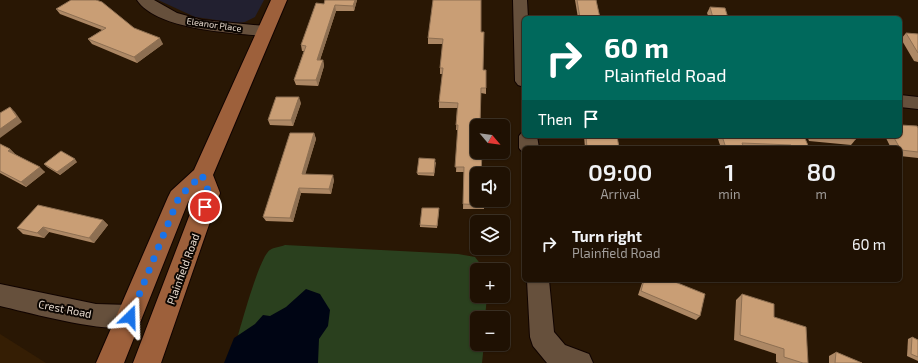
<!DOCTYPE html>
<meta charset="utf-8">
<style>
:root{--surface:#1f1103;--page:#271a0d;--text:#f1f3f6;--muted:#a19d9a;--line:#3c3125}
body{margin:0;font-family:"Exo 2",sans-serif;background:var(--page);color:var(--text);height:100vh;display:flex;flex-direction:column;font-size:15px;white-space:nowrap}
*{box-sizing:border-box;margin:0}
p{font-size:13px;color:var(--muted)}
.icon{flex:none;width:22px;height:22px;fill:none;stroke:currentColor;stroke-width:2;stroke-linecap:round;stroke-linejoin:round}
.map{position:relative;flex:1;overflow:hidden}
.sheet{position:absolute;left:522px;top:146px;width:380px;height:136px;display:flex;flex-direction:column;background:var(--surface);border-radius:6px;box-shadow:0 1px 3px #0004,0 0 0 1px var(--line)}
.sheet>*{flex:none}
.top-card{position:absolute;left:522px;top:16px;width:380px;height:122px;border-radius:6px;box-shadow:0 1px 3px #0004,0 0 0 1px var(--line);background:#00695c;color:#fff;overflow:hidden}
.needle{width:26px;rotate:119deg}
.fabs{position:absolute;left:470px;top:119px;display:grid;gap:8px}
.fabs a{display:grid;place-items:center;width:40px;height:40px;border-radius:6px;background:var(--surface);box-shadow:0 1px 3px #0004,0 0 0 1px var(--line);font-size:20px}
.pin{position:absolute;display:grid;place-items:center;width:34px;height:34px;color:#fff;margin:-17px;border:2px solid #fff;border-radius:50%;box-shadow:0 1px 4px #0007}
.me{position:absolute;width:44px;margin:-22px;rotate:22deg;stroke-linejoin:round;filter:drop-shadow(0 0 3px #0008)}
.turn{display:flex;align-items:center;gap:14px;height:84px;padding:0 16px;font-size:18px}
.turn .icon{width:52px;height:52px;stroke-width:2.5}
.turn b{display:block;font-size:28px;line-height:34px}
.then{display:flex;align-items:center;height:38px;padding:0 16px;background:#0003;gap:8px;font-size:15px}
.eta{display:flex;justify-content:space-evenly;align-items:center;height:68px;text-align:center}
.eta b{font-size:24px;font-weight:600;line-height:28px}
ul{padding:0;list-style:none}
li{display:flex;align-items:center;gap:12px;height:60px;padding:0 16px}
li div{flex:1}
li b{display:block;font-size:15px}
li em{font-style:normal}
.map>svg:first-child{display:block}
</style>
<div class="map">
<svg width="918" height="363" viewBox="0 0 918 363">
<rect width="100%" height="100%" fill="#291704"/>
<path fill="#351e04" d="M0 334 46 363H0Z"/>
<path fill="#222030" d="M158 0H264L255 17 245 22 237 23 195 17Z"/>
<path fill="#2a401e" d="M285 245 458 254 475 257 485 270H477V296H487L485 318H477V344H484L482 363H230C236 345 258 257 270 250 274 247 280 247 285 245Z"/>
<path fill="#000514" d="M306 289 320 294 330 310 328 326 319 339 318 363H224L234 338 255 324 263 315 270 316 286 307Z"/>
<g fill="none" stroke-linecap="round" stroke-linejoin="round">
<g stroke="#100300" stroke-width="2">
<g id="minor">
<path d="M137 0H154L177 13 202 20 265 26 270 28 273 31 270 34 265 36C232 33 157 30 137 0Z"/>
<path d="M513 0H527L528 18H524V87L518 85 515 81Z"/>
<path d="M900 95 918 97V109L900 107Z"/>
<path d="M524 130V136H537L539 148H524V154L519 148V136Z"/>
<path d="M527 280H549L554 332 565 345 589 354 593 363H547L533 346 530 337Z"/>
<path d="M0 284 96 304 130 305 138 309 142 317 138 325C112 336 31 313 0 306Z"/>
</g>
</g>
<g stroke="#100300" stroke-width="2">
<path id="major" d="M271 0H287L213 175 220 193 161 363H133L198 193 188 202 124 363H96L168 197 171 191 194 170Z"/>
</g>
<use href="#minor" fill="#66503c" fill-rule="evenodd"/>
<use href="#major" fill="#9d603b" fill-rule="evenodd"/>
</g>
<g fill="#ad8865">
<path d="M325 0H357L354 11H336L320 60H323L324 66 318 86 296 85 294 80 304 51H302L301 45 324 4Z"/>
<path d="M575 0H596L600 18H578Z"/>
<path d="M710 7 728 18H709L707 13Z"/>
<path d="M56 9 134 28 163 44 137 63 92 44 88 39 102 30 60 14Z"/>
<path d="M481 32 483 70 486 88V94L481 93 477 174 484 205V209H463L464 172H456L458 130H456L457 108H439V102L443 74H440V68L443 44H428V38Z"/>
<path d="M906 33 918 34V62L914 61 901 39Z"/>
<path d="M301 103 293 126 270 125 268 120Z"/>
<path d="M918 128V158L900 156V148H891L885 136H900Z"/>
<path d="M314 133 316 139 305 174 334 180 331 194 301 193 293 222 266 221 263 217Z"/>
<path d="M584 136H617L619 148H585Z"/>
<path d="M691 136H804L809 148H721L718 139 691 138Z"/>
<path d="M807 136H855L856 139 851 145 809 141Z"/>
<path d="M0 144 10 149 15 154 45 172 26 187 0 173Z"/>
<path d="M77 162 60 175 47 167 44 164Z"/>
<path d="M436 162 434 176 418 175 417 173Z"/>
<path d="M439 211 437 228 420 227V225Z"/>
<path d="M103 220 108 225 94 243 49 232 44 238 23 234 17 228Z"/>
<path d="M643 280H670L700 316 696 320 638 295Z"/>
<path d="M742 294 774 317 808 363H779L776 362V354L734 340 736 300Z"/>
<path d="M912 337 918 340V361L907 356 908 339Z"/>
<path d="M836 352 862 363H829V356Z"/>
</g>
<g fill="#8d6f52">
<path d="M355 0H357L354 11 353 6Z"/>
<path d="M335 5 336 11 318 66 317 60Z"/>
<path d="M160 38 163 44 137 63 134 57Z"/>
<path d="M323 60 324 66 318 86 316 80Z"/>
<path d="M299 97 301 103 293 126 291 120Z"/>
<path d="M10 107 15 112 22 122 0 138V129Z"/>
<path d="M314 133 316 139 304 179 302 174Z"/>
<path d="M10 149 15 154 8 151Z"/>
<path d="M75 159 77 162 60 175 57 172Z"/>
<path d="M40 167 45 172 26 187 21 182Z"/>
<path d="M333 175 334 180 331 194 329 189Z"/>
<path d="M299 188 301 193 293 222 290 218Z"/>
<path d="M103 220 108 225 94 243 89 238Z"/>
<path d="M43 227 49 232 44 238 37 233Z"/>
</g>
<g fill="#c99e75" stroke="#8d6f52">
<path d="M71 0H96L102 2 134 28 160 38 134 57 88 39 106 28 56 9Z"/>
<path d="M325 0H355L353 6 335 5 317 60H323L316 80H294L306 46 301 45 316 3 324 4Z"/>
<path d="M433 0H481V32H484L483 70H486V88H481L480 126H477V152H482L481 174H477V200H484V205L463 204 464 167H455L458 125H456L458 103 439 102 443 68H440L443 39 428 38Z"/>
<path d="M577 0H596L600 18H580Z"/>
<path d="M710 7 725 8 728 18H713Z"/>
<path d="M906 33 918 34V53Z"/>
<path d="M276 97H299L291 120H268Z"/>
<path d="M10 107 17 117 0 129V113Z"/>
<path d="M900 125 917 126 918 128V152L901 150 893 136H900Z"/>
<path d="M290 133H314L302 174 333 175 329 189 299 188 290 218 263 217Z"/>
<path d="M586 136H617L619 148H587Z"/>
<path d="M722 136H804L809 148H792L791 145 742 143 744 148H726Z"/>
<path d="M821 136H855L856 139Z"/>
<path d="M0 144 10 149 8 151 40 167 21 182 0 171Z"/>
<path d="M61 151 75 159 57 172 44 164Z"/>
<path d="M419 158 435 159 434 173H417Z"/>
<path d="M38 205 103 220 89 238 43 227 37 233 17 228Z"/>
<path d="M422 208H439L437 226 420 225Z"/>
<path d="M644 280H670L705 294 700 316 641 291Z"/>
<path d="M742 294 774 304V317L806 327 808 363H803L784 357V349L740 335Z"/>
<path d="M912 337 918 340V357L911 354Z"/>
<path d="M836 352 862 363H835Z"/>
</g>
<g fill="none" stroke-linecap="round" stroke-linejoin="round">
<path stroke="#1a73e8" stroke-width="7" stroke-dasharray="0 12.6" d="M130 317 179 197 202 175 209 193 205 207"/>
</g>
<g text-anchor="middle" stroke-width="4" stroke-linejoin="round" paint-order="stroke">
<g font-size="9" fill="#e5d8cc" stroke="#0b0501">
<text transform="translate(214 25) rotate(8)" y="3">Eleanor Place</text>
</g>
<g font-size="11" fill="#e5d8cc" stroke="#0b0501">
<text transform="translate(183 269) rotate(-70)" y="4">Plainfield Road</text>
<text transform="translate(65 309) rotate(11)" y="4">Crest Road</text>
</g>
</g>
</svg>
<div class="fabs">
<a><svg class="needle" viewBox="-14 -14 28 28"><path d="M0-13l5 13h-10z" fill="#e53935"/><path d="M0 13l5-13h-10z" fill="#a19d9a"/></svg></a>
<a><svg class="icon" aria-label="sound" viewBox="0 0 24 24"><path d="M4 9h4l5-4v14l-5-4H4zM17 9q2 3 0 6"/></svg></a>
<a><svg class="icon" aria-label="layers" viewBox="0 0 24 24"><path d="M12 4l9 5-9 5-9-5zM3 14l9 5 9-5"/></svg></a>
<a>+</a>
<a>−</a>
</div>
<div class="pin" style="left:205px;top:207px;background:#d93025"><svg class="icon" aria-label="arrive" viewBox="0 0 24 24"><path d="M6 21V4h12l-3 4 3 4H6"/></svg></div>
<svg class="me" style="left:130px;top:317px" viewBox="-20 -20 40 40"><path d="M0-17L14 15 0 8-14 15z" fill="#1a73e8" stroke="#fff" stroke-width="4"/></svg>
<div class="top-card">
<div class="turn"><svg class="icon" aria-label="right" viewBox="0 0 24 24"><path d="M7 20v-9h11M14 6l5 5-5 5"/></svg><div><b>60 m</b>Plainfield Road</div></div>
<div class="then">Then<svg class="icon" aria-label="arrive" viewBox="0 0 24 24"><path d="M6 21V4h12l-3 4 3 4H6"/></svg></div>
</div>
<section class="sheet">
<div class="eta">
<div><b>09:00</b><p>Arrival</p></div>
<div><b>1</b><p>min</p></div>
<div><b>80</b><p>m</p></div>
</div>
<ul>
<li><svg class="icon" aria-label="right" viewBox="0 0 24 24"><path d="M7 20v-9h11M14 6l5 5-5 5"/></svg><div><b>Turn right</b><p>Plainfield Road</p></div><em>60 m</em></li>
</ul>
</section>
</div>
